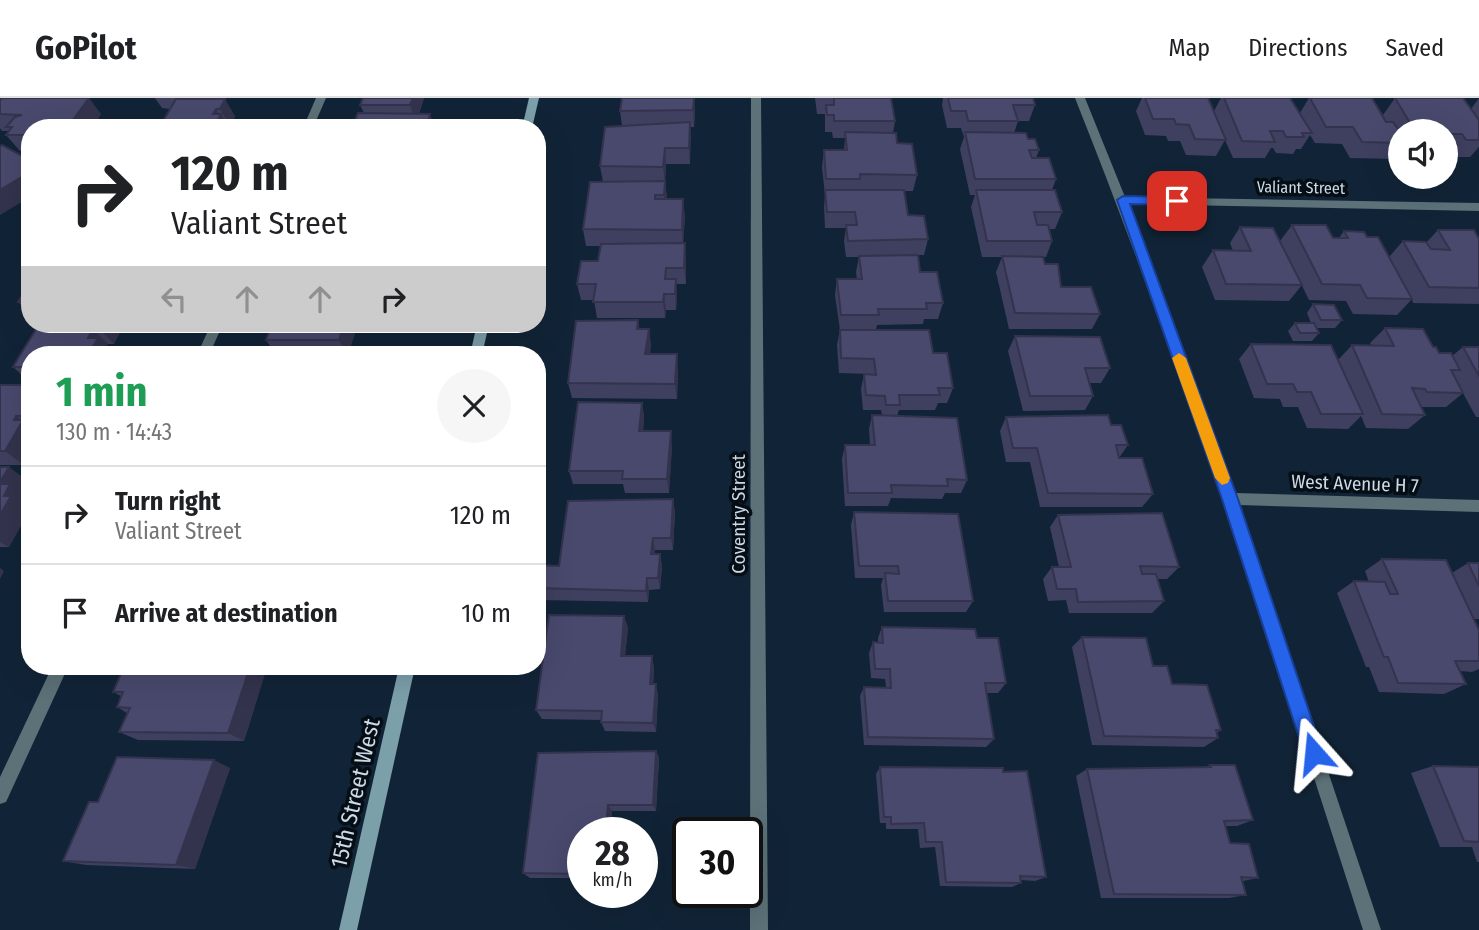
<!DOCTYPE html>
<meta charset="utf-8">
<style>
:root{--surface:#fff;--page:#f6f6f6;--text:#202124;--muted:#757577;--line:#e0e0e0}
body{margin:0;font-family:"Fira Sans Condensed",sans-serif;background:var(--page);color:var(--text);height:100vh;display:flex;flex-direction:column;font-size:26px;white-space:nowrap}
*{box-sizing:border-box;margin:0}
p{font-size:23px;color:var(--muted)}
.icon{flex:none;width:38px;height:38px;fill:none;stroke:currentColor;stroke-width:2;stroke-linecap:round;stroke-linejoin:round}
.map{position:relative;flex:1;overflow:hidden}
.drawer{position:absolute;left:21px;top:248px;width:525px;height:329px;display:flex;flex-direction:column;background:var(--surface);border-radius:28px;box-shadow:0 7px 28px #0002}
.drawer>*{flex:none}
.guide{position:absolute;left:21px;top:21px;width:525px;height:214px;border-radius:28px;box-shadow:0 7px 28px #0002;background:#fff;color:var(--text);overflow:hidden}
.controls{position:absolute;left:1388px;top:21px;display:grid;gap:14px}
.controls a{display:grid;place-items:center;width:70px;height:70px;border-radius:50%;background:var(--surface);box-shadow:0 7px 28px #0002;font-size:35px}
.speed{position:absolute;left:567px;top:719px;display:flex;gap:14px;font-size:35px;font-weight:700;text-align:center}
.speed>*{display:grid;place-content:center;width:91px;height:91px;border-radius:50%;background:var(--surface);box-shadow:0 7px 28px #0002;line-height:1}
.speed small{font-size:18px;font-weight:400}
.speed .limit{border:4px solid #111;border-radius:10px;background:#fff;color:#111}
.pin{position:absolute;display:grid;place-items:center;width:60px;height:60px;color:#fff;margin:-30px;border-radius:14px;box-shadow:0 4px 10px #0006}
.me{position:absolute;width:77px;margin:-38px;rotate:342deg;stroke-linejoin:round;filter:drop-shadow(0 0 5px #0008)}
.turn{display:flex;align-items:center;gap:24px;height:147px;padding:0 35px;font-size:32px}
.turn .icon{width:91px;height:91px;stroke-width:2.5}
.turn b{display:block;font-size:49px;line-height:60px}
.lanes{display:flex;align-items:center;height:66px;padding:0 35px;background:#0003;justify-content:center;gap:35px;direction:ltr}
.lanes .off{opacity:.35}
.round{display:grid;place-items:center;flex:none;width:74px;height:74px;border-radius:37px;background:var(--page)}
.head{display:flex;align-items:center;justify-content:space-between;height:119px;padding:0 35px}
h1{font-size:42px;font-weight:700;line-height:52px;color:#1e9e55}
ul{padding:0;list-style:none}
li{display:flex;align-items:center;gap:21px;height:98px;padding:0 35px;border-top:2px solid var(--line)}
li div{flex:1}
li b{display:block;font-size:26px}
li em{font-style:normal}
header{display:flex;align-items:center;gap:42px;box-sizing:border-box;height:98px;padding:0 35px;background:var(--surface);border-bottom:2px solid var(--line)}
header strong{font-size:33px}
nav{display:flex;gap:38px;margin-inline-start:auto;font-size:24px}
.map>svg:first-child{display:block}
</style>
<header>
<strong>GoPilot</strong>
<nav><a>Map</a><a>Directions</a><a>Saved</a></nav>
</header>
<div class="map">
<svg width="1479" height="832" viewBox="0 0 1479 832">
<rect width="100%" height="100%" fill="#112437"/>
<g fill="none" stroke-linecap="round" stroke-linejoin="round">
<g fill="#5c7278" fill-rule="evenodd">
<path d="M316 0H326L313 30H303Z"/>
<path d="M751 0H761L768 832H750Z"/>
<path d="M1075 0H1085L1125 99 1479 105V113L1128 106 1235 395 1479 402V414L1239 407 1381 832H1363C1273 552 1184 273 1075 0Z"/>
<path d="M211 226H223L209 257H197Z"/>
<path d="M52 569H68L6 704 0 706V679Z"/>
</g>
<g fill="#7ca0aa" fill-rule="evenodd">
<path d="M529 0H539L532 30H522Z"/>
<path d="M477 226H489L482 257H470Z"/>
<path d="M399 569H415L357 832H339Z"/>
</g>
</g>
<g fill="#3f3f5f">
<path d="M155 0H221L220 1 235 18 230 28H228L229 30 170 11 162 10Z"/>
<path d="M424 0 419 16 364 15 360 7Z"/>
<path d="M815 0H891L895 23 893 35 897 45 917 77 913 93H904L908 117 928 141 924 157H902L920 174 943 205 938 221H924L923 226 877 227 876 232 933 255 953 290 947 305H938L935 312H899L897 318 967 382 961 395H945L942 401 891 400 888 408H845L842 361 845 347H870L869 331 872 317H882L881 312H863L861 291 864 276 871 277V276L839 275 837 247 840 232 835 197 837 181H857L856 174 859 159H846L844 143 846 130H825L824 108 825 97 822 69 824 52H844L845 40H833L832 34H825V16H817Z"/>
<path d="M943 0H1033L1035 7 1029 23H1018L1014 35 1028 41 1039 52 1036 60 1056 81 1052 92 1062 114 1055 131H1049L1052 143 1046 159H1043L1045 166 1061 189 1100 216 1092 231H1009L996 174 1002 159H982L971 109 975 97H970L960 51 964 39 961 30H947L942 7Z"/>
<path d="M1142 0H1208L1214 13 1221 0H1290L1300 15 1309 0H1372L1383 17 1395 0H1463L1471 11 1479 0V49L1470 59H1452L1449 54 1446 58V33H1400V53L1394 61 1350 60 1342 46 1315 45 1310 37 1301 51H1296L1293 56 1276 55 1273 50H1271L1265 60H1233L1225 42 1216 58 1186 57 1180 43H1168L1166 38 1145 37 1136 13Z"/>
<path d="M0 2 101 16 92 30H30V53H20L6 37 9 33H2L0 30Z"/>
<path d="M695 11 694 29H690V66H666L665 83 667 101 685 118 683 145 686 162V186H676L677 197 676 212H666L665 220H597L594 202H581L577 186 598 163 601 148H586L583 131 603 84 600 68 622 28 620 13Z"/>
<path d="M1292 127 1333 140H1339L1344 133 1367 139 1389 159 1403 143 1426 145 1438 132 1479 141V206L1413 205 1412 201 1397 217 1353 216 1346 203 1309 202 1280 143Z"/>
<path d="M1240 129 1302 187 1289 203 1215 202 1202 169 1213 152 1233 153 1230 145Z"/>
<path d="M30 185V215L18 204Z"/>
<path d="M1313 206 1342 222 1335 230H1317L1319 235 1312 243H1293L1288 233 1295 225H1311L1307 215Z"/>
<path d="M638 222 639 231 651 246 650 256 678 271 677 301 572 300 568 285Z"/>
<path d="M39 226 121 232 114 246H108L106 248 113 255 30 257V284L13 269Z"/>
<path d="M358 226 348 256 359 257H276L266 242Z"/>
<path d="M1385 230 1433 249 1439 255 1452 258 1463 249H1479V319H1476L1463 295 1446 309H1421L1425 317 1408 331 1366 330 1361 318 1348 331 1307 330 1298 309H1283L1280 301 1254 300 1239 261 1251 246 1338 262 1352 247 1372 248 1370 245Z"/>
<path d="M1015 238 1110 270 1101 285H1090L1093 298 1085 312 1023 313 1008 253Z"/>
<path d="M0 287H30V356L24 367H0Z"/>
<path d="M642 305 644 319 643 333 672 348 669 395H625L623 386H573L569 373Z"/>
<path d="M1006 319 1111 327 1128 347 1119 360 1153 396 1142 409H1040L1030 364H1006L1000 333Z"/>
<path d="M0 369 28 383 21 394 29 399 25 408 30 411 9 449H0Z"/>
<path d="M673 401 675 415 673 452H655V456H660L662 469 660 491 649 492 648 504 537 502V467L559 468Z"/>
<path d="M854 414 973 503 966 514H884L881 487 883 480H855L851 427Z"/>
<path d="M1058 417 1179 469 1167 481H1157L1164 503 1152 515H1069L1066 502 1048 503 1043 481 1052 469H1059L1050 429Z"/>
<path d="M1382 461 1452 475 1468 465H1479V521H1474L1479 532V571L1472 574 1460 573 1466 586 1444 596 1379 594 1369 569H1366L1337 495 1354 483 1369 484 1365 473Z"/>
<path d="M628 529 625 558 654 568 653 586 658 596 656 634 605 633 601 624V622L542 621 536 612Z"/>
<path d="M882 529 977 540 1006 585 998 595H986L994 641 986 649 864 647 860 598 864 589H886L885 581 871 580 869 555 873 544 878 545V540Z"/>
<path d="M1082 539 1153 568 1221 632 1217 635 1218 640 1204 649 1092 647 1072 549Z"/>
<path d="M124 569H267L244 643 138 642 119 634 127 615 117 609 121 598 113 594Z"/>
<path d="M656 653 659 660 656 713H612L611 726 616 732 583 735V780H530L523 775Z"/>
<path d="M1210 667 1253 722 1237 728H1225L1230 745 1258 780 1243 783 1246 797 1229 800H1101L1076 678 1087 671 1205 669Z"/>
<path d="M1433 668 1479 669V764H1477L1472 749H1440L1411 675Z"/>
<path d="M880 669 1003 674 1046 779 1035 783 1021 782V785L1012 789 940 788 935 749 920 750 918 731H886V725H880L876 676Z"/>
<path d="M230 670 195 771 86 767 63 763 98 704Z"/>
</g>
<g fill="#33334d">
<path d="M89 0 101 16 92 30H67Z"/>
<path d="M413 0H424L416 24 410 7Z"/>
<path d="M694 0 695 11 694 29 693 12Z"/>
<path d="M225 1 235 18 230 28 220 11Z"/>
<path d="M216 11 220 18 221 16 229 30H214L213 16Z"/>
<path d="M430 16 435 30H426Z"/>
<path d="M690 24 691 40 690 66 689 50Z"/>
<path d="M665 50 666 66 665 85 663 69Z"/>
<path d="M30 74V99L0 117V92Z"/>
<path d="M665 83 667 99 666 114 664 97Z"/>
<path d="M683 101 685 118 683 148 682 132Z"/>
<path d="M685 145 686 162V186L684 170Z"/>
<path d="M676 181 677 197 676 212 675 196Z"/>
<path d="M664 196 666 212 665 220 663 204Z"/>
<path d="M101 226H115L121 232 114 246 99 230Z"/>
<path d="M344 226H358L348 257 339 242Z"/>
<path d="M93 231 108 246 106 248 113 255 112 257H88V240Z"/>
<path d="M649 231 651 246 647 271 645 256Z"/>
<path d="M677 256 678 271 677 301 675 286Z"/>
<path d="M642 305 644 319 642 347 639 333Z"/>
<path d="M16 318 30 328V356L24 367 5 353 14 322Z"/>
<path d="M671 333 672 348 669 395 667 381Z"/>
<path d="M9 369 28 383 21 394 29 399 25 408 30 411 9 449 0 444V417L4 398 0 384Z"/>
<path d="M673 401 675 415 673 452 671 440Z"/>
<path d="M653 440 655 452 654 469 651 456Z"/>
<path d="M660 456 662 469 660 491 658 480Z"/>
<path d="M0 470 4 473 0 481Z"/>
<path d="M647 480 649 492 648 504 646 493Z"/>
<path d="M624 518 628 529 624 568 621 558Z"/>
<path d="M652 558 654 568 653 596 650 586Z"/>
<path d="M250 569H267L244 643 228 635Z"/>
<path d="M656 586 658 596 656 634 653 625Z"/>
<path d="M656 653 659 660 656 713 653 707Z"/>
<path d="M214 662 230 670 195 771 176 767Z"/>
<path d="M608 707 612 713 610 732 606 726Z"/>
<path d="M612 726 616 732V735H611Z"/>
</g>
<g fill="#49496e" stroke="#33334d" stroke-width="2">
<path d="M2 0H89L67 30H30V37H6L12 29H6L15 19 22 17 0 16V2Z"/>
<path d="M363 0H413L410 7H360Z"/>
<path d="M622 0H694L693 12 620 13Z"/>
<path d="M834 0H891L895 23H834V17H827L826 7H834Z"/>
<path d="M948 0H1033L1035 7H1013L1018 23H968L966 13H951Z"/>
<path d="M1145 0H1208L1226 42 1195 41 1189 27 1176 26 1174 21H1153Z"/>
<path d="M1224 0H1290L1312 35H1302L1304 39H1286L1283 33H1270L1275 44 1242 43Z"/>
<path d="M1310 0H1372L1386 24H1393L1400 34V45L1362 44 1353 29H1326Z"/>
<path d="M1395 0H1463L1479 22V42H1466L1462 36H1448L1456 46H1446V33H1415Z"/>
<path d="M176 1H225L220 11H216L213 16H221L214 30H159Z"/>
<path d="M358 15 430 16 426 30H352Z"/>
<path d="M690 24 689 50H665L663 69 600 68 605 29Z"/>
<path d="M845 34 896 35 897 45 912 46 917 77 860 76V81H826L824 52H847Z"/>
<path d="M965 34 1026 35 1028 41H1035L1039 52H1029L1032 60H1049L1056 81H975Z"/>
<path d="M2 47 30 62V74L0 92V48Z"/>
<path d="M665 83 664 97H655V101H683L682 132 583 131 590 84Z"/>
<path d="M825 92H904L908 117 924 118 928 141 848 143 846 127H857L855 114H827Z"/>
<path d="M976 92H1055L1062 114H1034L1037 127H1048L1052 143H987Z"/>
<path d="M1292 127H1326L1333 140H1348L1344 133 1364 134 1367 139H1378L1412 201 1367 200 1360 187 1322 186Z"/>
<path d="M1240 129 1273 130 1302 187 1226 186 1213 152 1251 153Z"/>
<path d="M1438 132H1474L1479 141V190L1429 189 1403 143 1426 144 1431 151 1450 152Z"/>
<path d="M685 145 684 170H666L665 181H676L675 196H664L663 204H593L596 186H577L581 163H598L601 146Z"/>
<path d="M918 157 920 174H937L943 205H926L927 211H878L879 217H841L837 181H862L859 158Z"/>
<path d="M1002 158 1043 159 1045 166H1058L1061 189H1091L1100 216 1015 215Z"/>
<path d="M30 185V204H18Z"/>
<path d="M1313 206 1334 207 1342 222H1321Z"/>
<path d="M638 222 637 231H649L645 256H677L675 286 568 285 576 223Z"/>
<path d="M1295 225H1314L1319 235H1300Z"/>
<path d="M39 226H101L99 230 93 231 88 240H98L88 257H30V269H13Z"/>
<path d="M272 226H344L339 242H266Z"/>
<path d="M1385 230 1423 231 1433 249H1436L1439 255H1451L1460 272H1451L1463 295 1427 294 1425 291 1412 290 1425 317 1382 316 1352 247 1394 248Z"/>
<path d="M840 232H929L933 255H947L953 290H938L940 297H899L900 307H886L885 298 866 297 864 276 876 277 874 261 841 260Z"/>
<path d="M1015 238 1100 239 1110 270H1085L1093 298H1030Z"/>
<path d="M1251 246 1331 247 1363 316H1321L1311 294H1297L1293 286H1267Z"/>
<path d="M1463 249H1479V278Z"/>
<path d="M290 256H358V257H289Z"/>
<path d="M0 287H30V318H16L14 322H23L5 353H0Z"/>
<path d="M578 304 642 305 639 333H671L667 381H622L623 373H569Z"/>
<path d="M872 317 957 320 967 382 947 381 948 388 891 387 892 395H848L845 347H875Z"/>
<path d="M1108 317 1111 327H1121L1128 347H1116L1119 360H1142L1153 396 1048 395 1037 350H1013L1006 319Z"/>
<path d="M0 369H9L0 384Z"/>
<path d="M0 386H10L4 398H11L0 417Z"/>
<path d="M673 401 671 440H653L651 456H660L658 480H647L646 493 537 490V467L559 468 568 403Z"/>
<path d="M854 414 958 416 973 503H888L885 475 899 476 898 468H859Z"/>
<path d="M1162 415 1179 469 1140 468 1142 476H1156L1164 503 1078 504 1076 491H1057L1052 469H1071L1058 417Z"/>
<path d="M1382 461 1446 462 1479 532V563H1455L1466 586 1398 585 1388 559H1384L1354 483 1385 484 1390 496H1398Z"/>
<path d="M1468 465H1479V488Z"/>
<path d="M549 517 624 518 621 558H652L650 586H656L653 625 601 624 602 613 536 612Z"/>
<path d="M882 529 975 531 977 540H998L1006 585H985L994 641 868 639 864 589 891 590 890 571H875L873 544 883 545Z"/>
<path d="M1082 539 1146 540 1153 568H1167L1172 586 1207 587 1221 632H1216L1218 640 1104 638Z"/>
<path d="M124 569H250L228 635 119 634 130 610 117 609 123 594H113Z"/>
<path d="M656 653 653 707H608L606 726H612L611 735H583V776L523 775 538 655Z"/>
<path d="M117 659 214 662 176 767 63 763 89 704H98Z"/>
<path d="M1210 667H1235L1253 722 1224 723 1230 745 1249 746 1258 780 1241 779 1246 797 1114 796 1087 671 1211 669Z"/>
<path d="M1433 668 1479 669V744L1464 743Z"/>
<path d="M880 669 1003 670V674L1027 673 1046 779 1020 778 1021 785 946 784 942 744H926L924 725 891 726V719H884Z"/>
</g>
<path fill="#2563eb" stroke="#184099" stroke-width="2" d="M1123 98 1177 99 1184 103 1177 107 1130 106 1238 401 1323 655 1320 661 1314 664 1307 661 1304 655 1222 401 1117 102Z"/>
<path fill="#f59e0b" d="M1179 255 1186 260 1230 380 1228 385 1222 387 1215 380 1172 260Z"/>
<g text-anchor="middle" stroke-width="7" stroke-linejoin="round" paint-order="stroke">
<g font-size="16" fill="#cdd9e6" stroke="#050d15">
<text transform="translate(1301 89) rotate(1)" y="6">Valiant Street</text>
</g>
<g font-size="19" fill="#cdd9e6" stroke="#050d15">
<text transform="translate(1355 385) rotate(2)" y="7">West Avenue H 7</text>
<text transform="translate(738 416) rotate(-90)" y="7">Coventry Street</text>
</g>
<g font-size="23" fill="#cdd9e6" stroke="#050d15">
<text transform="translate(355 695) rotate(-77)" y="8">15th Street West</text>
</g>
</g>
</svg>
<div class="controls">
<a><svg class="icon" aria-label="sound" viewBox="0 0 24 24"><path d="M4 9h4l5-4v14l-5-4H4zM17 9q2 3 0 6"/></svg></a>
</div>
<div class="speed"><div>28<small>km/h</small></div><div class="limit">30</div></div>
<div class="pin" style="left:1177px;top:103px;background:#d93025"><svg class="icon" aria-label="arrive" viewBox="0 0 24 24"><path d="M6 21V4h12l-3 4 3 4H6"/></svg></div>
<svg class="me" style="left:1314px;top:655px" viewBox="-20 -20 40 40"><path d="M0-17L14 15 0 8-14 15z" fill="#2563eb" stroke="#fff" stroke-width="4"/></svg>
<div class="guide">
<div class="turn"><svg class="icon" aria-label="right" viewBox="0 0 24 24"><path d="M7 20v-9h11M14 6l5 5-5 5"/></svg><div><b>120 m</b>Valiant Street</div></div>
<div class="lanes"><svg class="icon off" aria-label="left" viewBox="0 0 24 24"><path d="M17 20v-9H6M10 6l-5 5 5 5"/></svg><svg class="icon off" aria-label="ahead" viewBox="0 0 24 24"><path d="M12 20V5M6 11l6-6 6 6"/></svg><svg class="icon off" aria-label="ahead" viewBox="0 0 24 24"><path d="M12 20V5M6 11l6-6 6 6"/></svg><svg class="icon" aria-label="right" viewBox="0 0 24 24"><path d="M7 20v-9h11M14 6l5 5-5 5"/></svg></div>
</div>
<section class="drawer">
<div class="head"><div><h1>1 min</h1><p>130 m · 14:43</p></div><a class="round"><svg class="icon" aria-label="close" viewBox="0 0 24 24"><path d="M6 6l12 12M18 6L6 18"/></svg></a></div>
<ul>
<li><svg class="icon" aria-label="right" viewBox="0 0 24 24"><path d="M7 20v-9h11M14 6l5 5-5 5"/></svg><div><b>Turn right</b><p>Valiant Street</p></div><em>120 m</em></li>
<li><svg class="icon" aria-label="arrive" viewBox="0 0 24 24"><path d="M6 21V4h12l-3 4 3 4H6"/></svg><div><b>Arrive at destination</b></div><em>10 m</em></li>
</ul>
</section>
</div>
